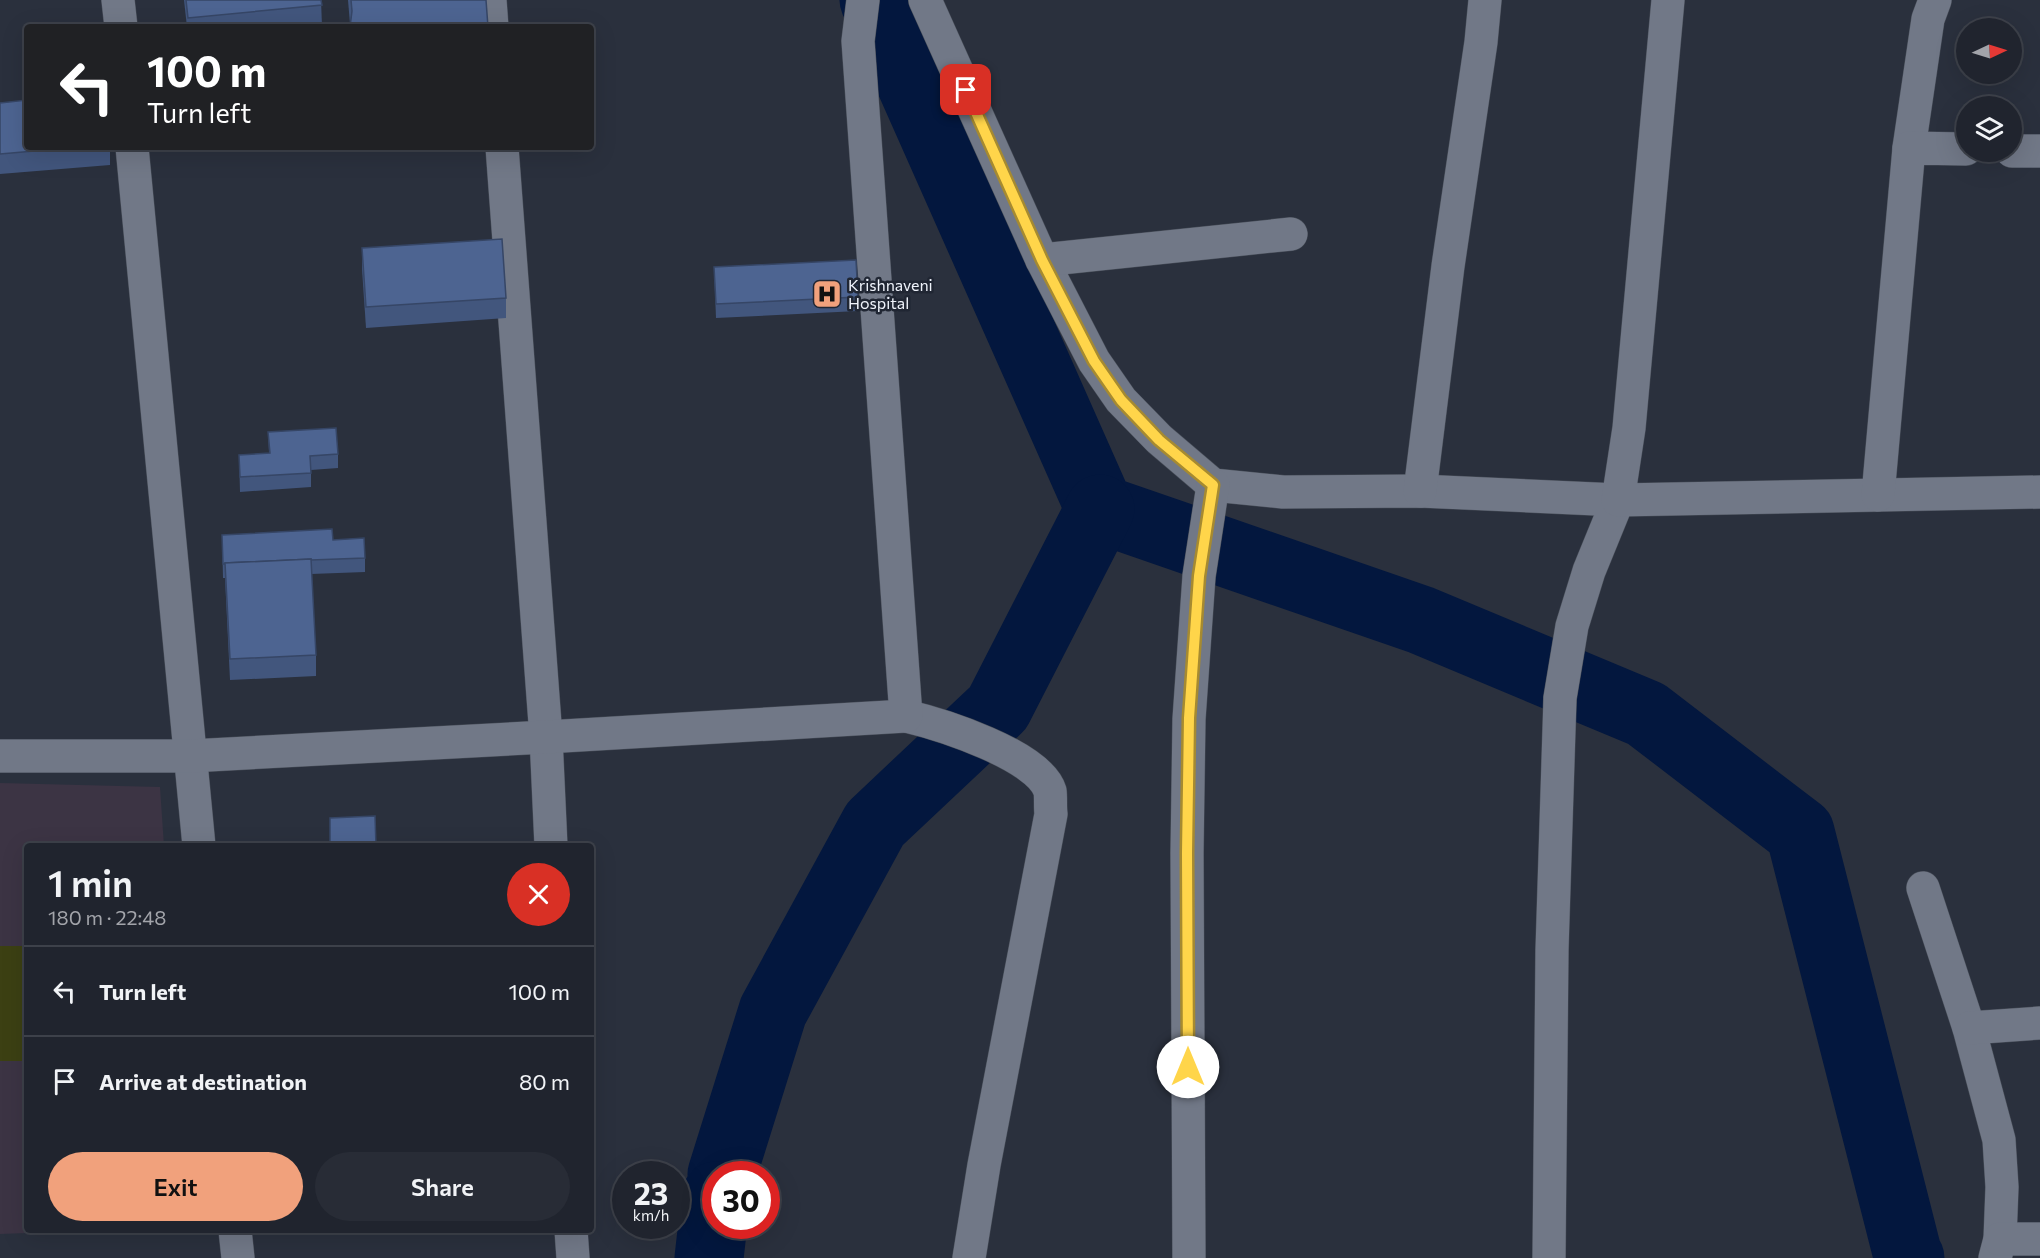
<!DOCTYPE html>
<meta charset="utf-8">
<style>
:root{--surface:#20242e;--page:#282c36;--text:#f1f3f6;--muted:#a2a4aa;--line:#3d414a;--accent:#f1a17c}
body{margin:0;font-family:Commissioner,sans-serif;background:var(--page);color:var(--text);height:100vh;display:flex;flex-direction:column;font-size:22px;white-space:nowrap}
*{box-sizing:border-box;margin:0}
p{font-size:20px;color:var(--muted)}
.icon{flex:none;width:33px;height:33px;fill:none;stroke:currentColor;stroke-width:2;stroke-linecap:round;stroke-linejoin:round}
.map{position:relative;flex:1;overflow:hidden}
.sheet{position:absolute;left:24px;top:843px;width:570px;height:390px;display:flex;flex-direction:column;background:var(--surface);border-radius:6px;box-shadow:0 6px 24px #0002,0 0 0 2px var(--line)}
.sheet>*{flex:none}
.top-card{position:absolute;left:24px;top:24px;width:570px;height:126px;border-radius:6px;box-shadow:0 6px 24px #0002,0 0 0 2px var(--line);background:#202124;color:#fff;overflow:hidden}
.needle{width:39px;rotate:86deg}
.controls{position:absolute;left:1956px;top:18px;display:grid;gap:12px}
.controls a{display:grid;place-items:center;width:66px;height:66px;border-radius:50%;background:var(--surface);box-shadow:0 6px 24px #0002,0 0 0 2px var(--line);font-size:30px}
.speed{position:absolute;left:612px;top:1161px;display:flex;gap:12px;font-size:30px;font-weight:700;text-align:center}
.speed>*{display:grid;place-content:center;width:78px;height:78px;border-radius:50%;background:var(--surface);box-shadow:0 6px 24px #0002,0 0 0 2px var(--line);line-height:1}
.speed small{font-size:15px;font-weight:400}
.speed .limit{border:9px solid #d22;background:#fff;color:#111}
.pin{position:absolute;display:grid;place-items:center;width:51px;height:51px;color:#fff;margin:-26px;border-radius:12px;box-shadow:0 3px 9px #0006}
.me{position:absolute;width:66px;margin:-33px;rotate:0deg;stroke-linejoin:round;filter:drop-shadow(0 0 4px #0008)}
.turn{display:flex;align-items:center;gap:21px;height:126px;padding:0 24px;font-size:27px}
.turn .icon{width:78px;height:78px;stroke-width:2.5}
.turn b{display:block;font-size:42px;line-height:51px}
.round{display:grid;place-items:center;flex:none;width:63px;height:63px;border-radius:32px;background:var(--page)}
.overview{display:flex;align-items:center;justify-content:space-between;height:102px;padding:0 24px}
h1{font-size:36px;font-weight:600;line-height:45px}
.primary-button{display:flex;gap:12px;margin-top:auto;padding:12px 24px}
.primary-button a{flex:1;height:69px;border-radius:36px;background:var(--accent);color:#111;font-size:24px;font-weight:600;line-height:69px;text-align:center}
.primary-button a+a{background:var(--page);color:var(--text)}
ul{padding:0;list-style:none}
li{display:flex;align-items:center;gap:18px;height:90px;padding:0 24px;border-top:2px solid var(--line)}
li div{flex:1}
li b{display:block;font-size:22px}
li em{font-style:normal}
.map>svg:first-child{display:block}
</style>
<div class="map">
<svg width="2040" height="1258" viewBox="0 0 2040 1258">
<rect width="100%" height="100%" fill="#2a303d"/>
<path fill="#3c3444" d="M0 783 160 787 164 846H27V1230H110L0 1234Z"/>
<rect fill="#3c4013" x="0" y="946" width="27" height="115"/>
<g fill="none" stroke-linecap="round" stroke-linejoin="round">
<g stroke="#03173e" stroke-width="69">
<path d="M874 0 1100 509 1421 620 1646 714 1800 832 1908 1256 1910 1258"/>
<path d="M722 1174 773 1011 875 824 998 708 1100 509"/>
<path d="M709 1258 716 1196"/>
</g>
<g stroke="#474d58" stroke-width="34">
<g id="street">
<path d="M118 0 121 27"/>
<path d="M490 0 492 27"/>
<path d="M925 0 1042 260 1094 361 1121 400 1159 439 1213 485 1283 492 1420 491 1618 500 1589 571 1572 626 1560 698 1552 950 1549 1258"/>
<path d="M1668 0 1629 428 1618 500 2040 492"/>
<path d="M132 147 199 846"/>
<path d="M502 147 546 737 551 846"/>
<path d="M1909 148 1928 19 1935 0"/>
<path d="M2012 151H2040"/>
<path d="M1042 260 1291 234"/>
<path d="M1420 491 1448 266 1481 42 1485 0"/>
<path d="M1878 495 1909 148 1966 149"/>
<path d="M906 716C940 724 1039 755 1050 791 1051 797 1050 807 1051 814L984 1165 969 1258"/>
<path d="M0 756H190L546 737 906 716 858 41 863 0"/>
<path d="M1923 888 1969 1028 1999 1140 2002 1187 2000 1239 1995 1258"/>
<path d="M1969 1028 2040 1023"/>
<path d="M235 1230 238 1258"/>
<path d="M571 1230 573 1258"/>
<path d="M2000 1239H2040"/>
<path d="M1189 1258 1187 853 1189 719 1199 576 1213 485"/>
</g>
</g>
<use href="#street" stroke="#717887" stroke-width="33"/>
</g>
<g fill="#42567d">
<path d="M184 0H321L322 26 307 27H187Z"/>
<path d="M348 0H486L350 24Z"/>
<path d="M0 103 27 147H110V165L0 174Z"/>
<path d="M362 248 506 298V318L366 328 362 269Z"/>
<path d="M714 267 858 297V311L716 318Z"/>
<path d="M268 432 338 454V468L311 470V487L240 492 239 455 269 453Z"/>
<path d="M222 535 333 540 365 558V572L311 574 316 655V676L230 680 225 578H223Z"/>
</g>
<g fill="#4d6491" stroke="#364666" stroke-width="1.5">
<path d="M186 0H321L322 5 188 18Z"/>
<path d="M351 0H486L488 27H350L352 11Z"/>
<path d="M27 100V147H80L0 154V103Z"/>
<path d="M502 239 506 298 366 307 362 248Z"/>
<path d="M856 260 858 297 716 304 714 267Z"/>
<path d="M336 428 338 454 310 456 311 473 240 477 239 455 270 453 268 432Z"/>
<path d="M332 529 333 540 364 538 365 558 311 560V559L225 563V564H223L222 535Z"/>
<path d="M311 559 316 655 230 659 225 563Z"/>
<path d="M375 816 376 846H330V818Z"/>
</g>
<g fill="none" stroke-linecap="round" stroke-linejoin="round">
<g stroke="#a68a30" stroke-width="15">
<path id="route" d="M966 90 1042 260 1094 361 1121 400 1159 440 1213 485 1199 576 1189 718 1187 853 1188 1067"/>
</g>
<use href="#route" stroke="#ffd54a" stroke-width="10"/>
</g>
<defs>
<g id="hospital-square" transform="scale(1.5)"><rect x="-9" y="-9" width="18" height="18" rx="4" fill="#f1a17c" stroke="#202633"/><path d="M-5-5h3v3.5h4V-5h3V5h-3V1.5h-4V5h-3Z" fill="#111"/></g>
</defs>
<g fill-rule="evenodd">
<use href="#hospital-square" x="827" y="294"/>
</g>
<g text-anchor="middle" stroke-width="5" stroke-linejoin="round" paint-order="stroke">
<g font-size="16" fill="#eff3fb" stroke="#202633" text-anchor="start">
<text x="848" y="291">Krishnaveni<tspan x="848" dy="18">Hospital</tspan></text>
</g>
</g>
</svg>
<div class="controls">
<a><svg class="needle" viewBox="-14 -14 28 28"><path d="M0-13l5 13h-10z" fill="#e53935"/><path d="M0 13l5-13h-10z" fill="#a2a4aa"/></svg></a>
<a><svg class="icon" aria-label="layers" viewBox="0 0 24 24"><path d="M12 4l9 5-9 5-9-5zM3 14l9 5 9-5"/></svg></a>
</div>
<div class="speed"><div>23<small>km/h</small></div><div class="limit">30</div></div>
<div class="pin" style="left:966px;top:90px;background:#d93025"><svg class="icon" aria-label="arrive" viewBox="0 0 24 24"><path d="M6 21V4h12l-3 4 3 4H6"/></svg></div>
<svg class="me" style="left:1188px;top:1067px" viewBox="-20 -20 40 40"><circle r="19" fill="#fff"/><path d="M0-13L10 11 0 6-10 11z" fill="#ffd54a"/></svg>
<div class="top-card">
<div class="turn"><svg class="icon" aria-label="left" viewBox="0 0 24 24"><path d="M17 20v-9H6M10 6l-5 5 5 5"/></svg><div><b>100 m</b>Turn left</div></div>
</div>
<section class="sheet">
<div class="overview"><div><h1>1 min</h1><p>180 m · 22:48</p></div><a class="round" style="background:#d93025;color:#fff"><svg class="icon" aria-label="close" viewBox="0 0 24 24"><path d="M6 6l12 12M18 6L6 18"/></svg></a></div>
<ul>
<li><svg class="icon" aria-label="left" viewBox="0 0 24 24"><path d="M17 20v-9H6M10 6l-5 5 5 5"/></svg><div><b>Turn left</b></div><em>100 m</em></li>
<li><svg class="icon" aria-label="arrive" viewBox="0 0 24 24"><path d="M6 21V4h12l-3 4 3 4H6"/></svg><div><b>Arrive at destination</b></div><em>80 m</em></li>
</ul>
<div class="primary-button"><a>Exit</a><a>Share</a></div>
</section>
</div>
